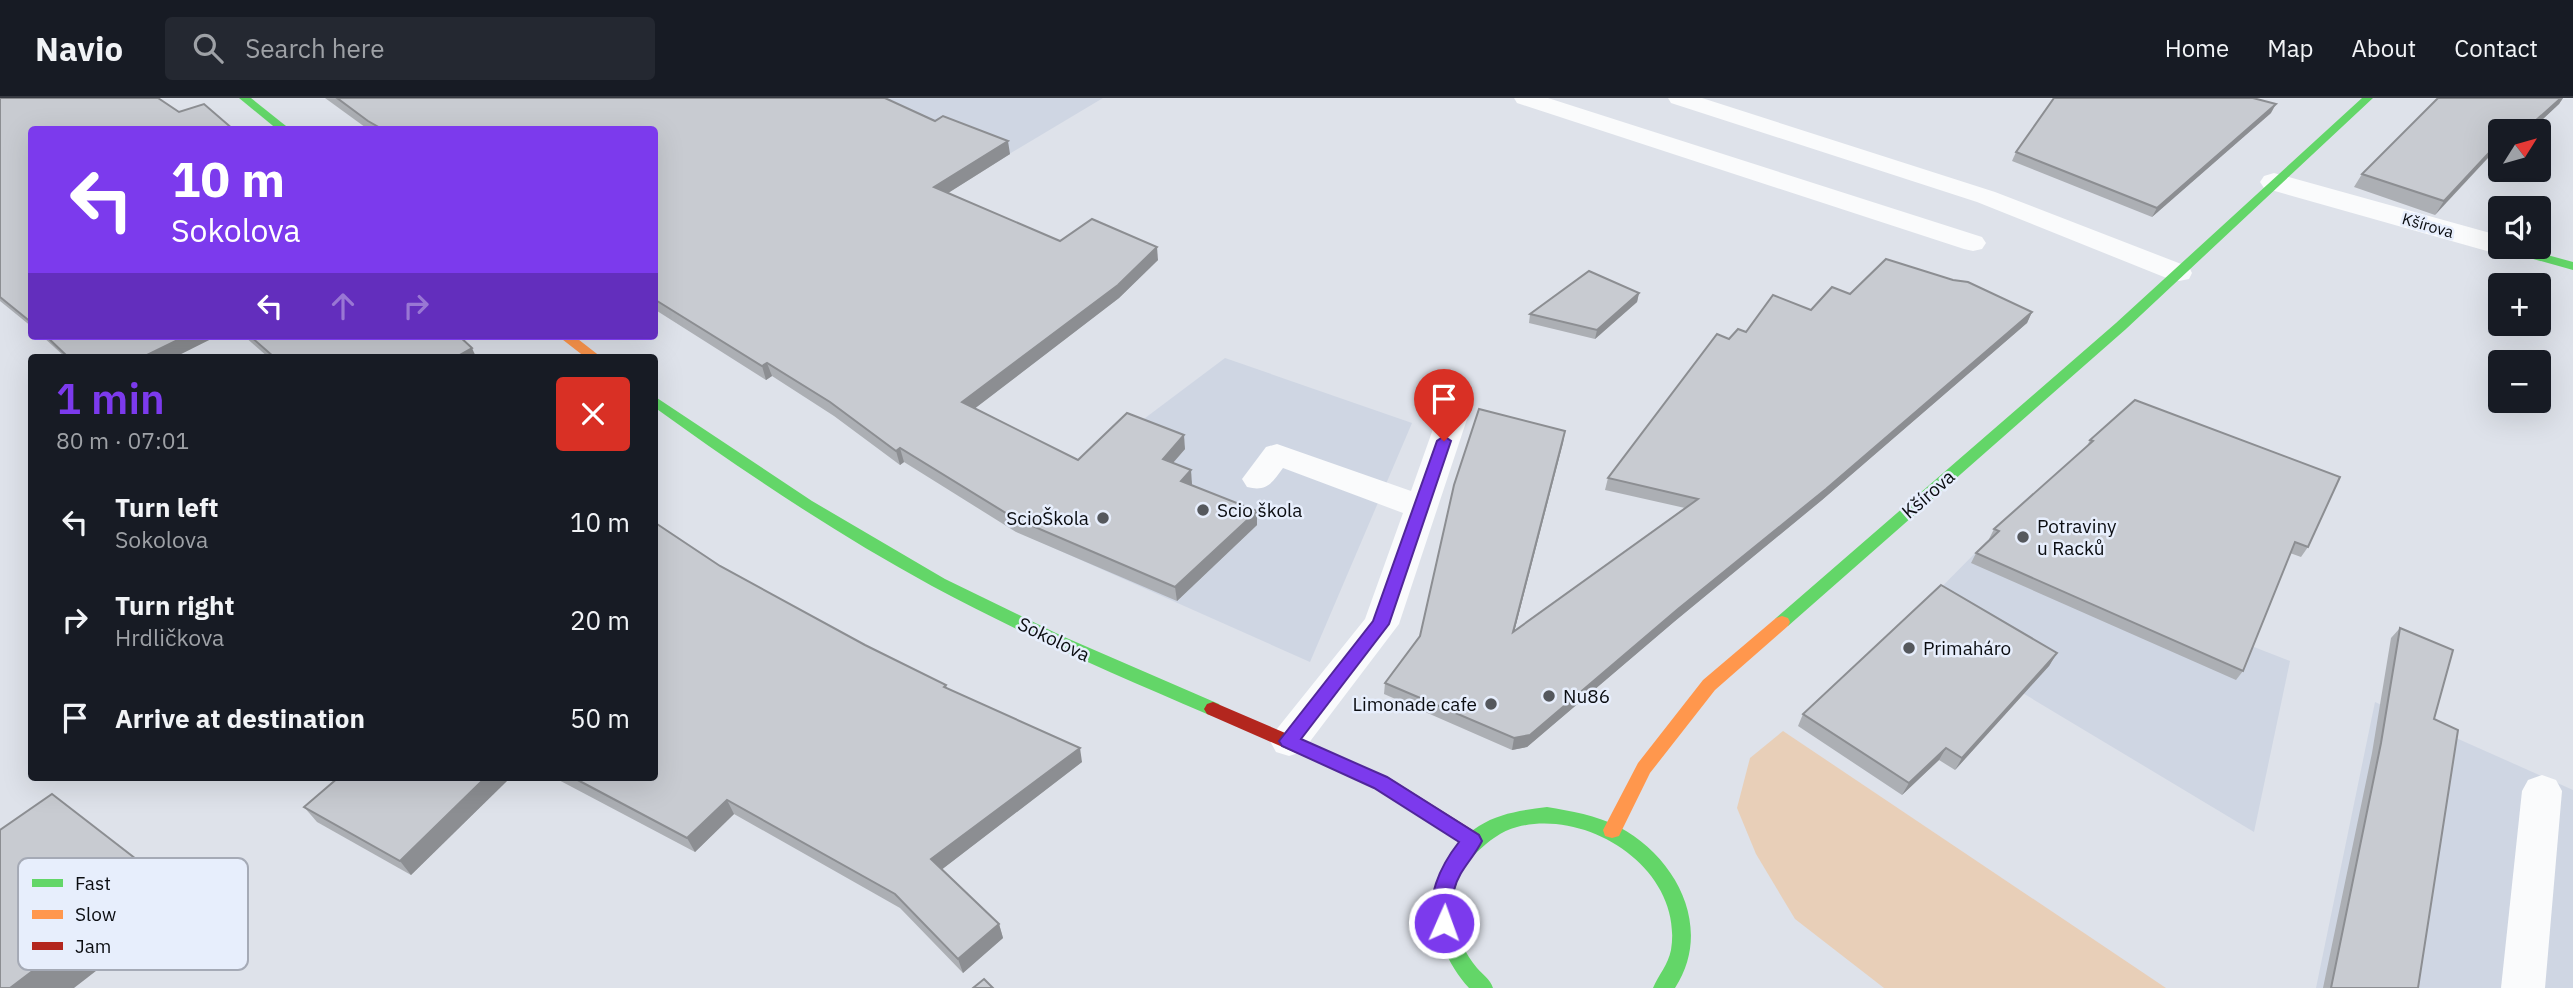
<!DOCTYPE html>
<meta charset="utf-8">
<style>
:root{--surface:#171b24;--page:#242831;--text:#f1f3f6;--muted:#9ea1a6;--line:#363941;--accent:#7c3aed}
body{margin:0;font-family:"IBM Plex Sans",sans-serif;background:var(--page);color:var(--text);height:100vh;display:flex;flex-direction:column;font-size:26px;white-space:nowrap}
*{box-sizing:border-box;margin:0}
p{font-size:23px;color:var(--muted)}
.icon{flex:none;width:38px;height:38px;fill:none;stroke:currentColor;stroke-width:2;stroke-linecap:round;stroke-linejoin:round}
.map{position:relative;flex:1;overflow:hidden}
.details{position:absolute;left:28px;top:256px;width:630px;height:427px;display:flex;flex-direction:column;background:var(--surface);border-radius:7px;box-shadow:0 7px 28px #0002}
.details>*{flex:none}
.hud{position:absolute;left:28px;top:28px;width:630px;height:214px;border-radius:7px;box-shadow:0 7px 28px #0002;background:#7c3aed;color:#fff;overflow:hidden}
.needle{width:46px;rotate:53deg}
.tools{position:absolute;left:2488px;top:21px;display:grid;gap:14px}
.tools a{display:grid;place-items:center;width:63px;height:63px;border-radius:7px;background:var(--surface);box-shadow:0 7px 28px #0002;font-size:35px}
.pin{position:absolute;display:grid;place-items:center;width:60px;height:60px;color:#fff;margin:-72px -30px;border-radius:50% 50% 50% 0;rotate:-45deg;box-shadow:0 0 7px #0007}
.pin .icon{rotate:45deg}
.me{position:absolute;width:77px;margin:-38px;rotate:2deg;stroke-linejoin:round;filter:drop-shadow(0 0 5px #0008)}
.turn{display:flex;align-items:center;gap:24px;height:147px;padding:0 28px;font-size:32px}
.turn .icon{width:91px;height:91px;stroke-width:2.5}
.turn b{display:block;font-size:49px;line-height:60px}
.lanes{display:flex;align-items:center;height:66px;padding:0 28px;background:#0003;justify-content:center;gap:35px;direction:ltr}
.lanes .off{opacity:.35}
.round{display:grid;place-items:center;flex:none;width:74px;height:74px;border-radius:7px;background:var(--page)}
.summary{display:flex;align-items:center;justify-content:space-between;height:119px;padding:0 28px}
h1{font-size:42px;font-weight:600;line-height:52px;color:var(--accent)}
ul{padding:0;list-style:none}
li{display:flex;align-items:center;gap:21px;height:98px;padding:0 28px}
li div{flex:1}
li b{display:block;font-size:26px}
li em{font-style:normal}
header{display:flex;align-items:center;gap:42px;box-sizing:border-box;height:98px;padding:0 35px;background:var(--surface);border-bottom:2px solid var(--line)}
header strong{font-size:33px}
nav{display:flex;gap:38px;margin-inline-start:auto;font-size:24px}
.search{width:490px;height:63px;background:var(--page);display:flex;align-items:center;gap:18px;box-sizing:border-box;padding:0 24px;border-radius:7px;color:var(--muted);font-size:26px}
.map>svg:first-child{display:block}
</style>
<header>
<strong>Navio</strong>
<div class="search"><svg class="icon" aria-label="search" viewBox="0 0 24 24"><circle cx="10" cy="10" r="6"/><path d="M15 15l6 6"/></svg>Search here</div>
<nav><a>Home</a><a>Map</a><a>About</a><a>Contact</a></nav>
</header>
<div class="map">
<svg width="2573" height="890" viewBox="0 0 2573 890">
<rect width="100%" height="100%" fill="#dee2ea"/>
<g fill="#cfd6e3">
<path d="M861 0H1103L971 79Z"/>
<path d="M1225 260 1412 325 1310 564 1011 431 1060 384Z"/>
<path d="M1989 441 2128 500 2290 563 2254 734 1906 525Z"/>
<path d="M2375 604 2573 692V890H2316Z"/>
</g>
<path fill="#e8cfb8" d="M1783 633 2166 890H1884L1795 821 1756 756 1737 710 1750 660Z"/>
<g fill="none" stroke-linecap="round" stroke-linejoin="round">
<g fill="#fafbfc" fill-rule="evenodd">
<path d="M1514 0H1548L1982 139 1986 145 1982 151 1973 153 1964 151 1517 5Z"/>
<path d="M1668 0H1702L1995 94 2189 169 2192 175 2189 181 2179 183 2169 181 1977 104 1671 5Z"/>
<path d="M1459 291 1470 293 1474 300 1399 526 1302 654 1289 658 1276 654 1270 643 1276 632 1365 521 1403 415 1283 370C1272 385 1267 394 1247 389L1242 381 1266 349 1277 346 1411 393 1444 300 1448 293Z"/>
<path d="M2542 677 2556 682 2562 693 2545 890H2501L2522 693 2528 682Z"/>
</g>
<path fill="#fafbfc" fill-rule="evenodd" d="M2274 75 2501 138V149H2516L2512 154 2501 157 2264 90 2260 84 2264 78Z"/>
<g fill="#63d668" fill-rule="evenodd">
<path d="M239 0H251L291 32H278Z"/>
<path d="M2362 0H2373L2126 231 1788 528H1776L1774 524 1776 520 2116 225Z"/>
<path d="M2501 146V149H2518L2573 164V172L2501 152Z"/>
<path d="M654 298 812 403 945 481 1062 538 1219 606 1222 611 1219 616 1213 618 1207 616C1114 576 1021 536 932 488 835 435 744 374 654 309Z"/>
<path d="M1547 709C1571 713 1596 717 1619 729 1676 759 1714 830 1675 890H1653C1659 876 1668 867 1671 852 1684 772 1589 710 1517 729 1501 733 1489 743 1477 754 1458 772 1450 795 1455 822 1458 839 1465 856 1477 870 1483 877 1490 881 1493 890H1469C1425 841 1419 767 1479 728 1499 715 1523 712 1547 709Z"/>
</g>
<g fill="#ff974d" fill-rule="evenodd">
<path d="M558 238H574L601 259H585Z"/>
<path d="M1782 518 1788 520 1790 524 1788 528 1715 592 1650 675 1619 738 1612 740 1605 738 1603 732 1638 665 1703 582 1776 520Z"/>
</g>
<path fill="#b3261e" fill-rule="evenodd" d="M1213 604 1388 679 1479 736 1482 742 1479 748 1472 750 1465 748 1374 689 1207 616 1204 611 1207 606Z"/>
</g>
<g fill="#acafb4">
<path d="M0 0 179 14 234 32H32V229L0 203Z"/>
<path d="M325 0H885L1010 56 948 95 1060 143 1158 162 1119 200 975 310 1078 362 1185 351 1173 365 1192 387 1257 427 1177 503 1016 434 904 364 900 367 834 318 772 278 766 282 654 211V32H369Z"/>
<path d="M2438 0H2563L2559 6 2530 33H2501L2435 117 2354 89 2362 76Z"/>
<path d="M2271 15 2152 119 2012 63 2016 54Z"/>
<path d="M1639 195 1637 204 1595 241 1529 225 1530 216Z"/>
<path d="M1850 196 2032 214 2027 225 1822 402 1675 523 1527 649 1512 652 1384 596 1385 585 1420 538 1565 333 1514 534 1685 410 1605 392 1608 380 1729 241 1811 212Z"/>
<path d="M42 238H217L175 259H65Z"/>
<path d="M244 238H459L476 259H268Z"/>
<path d="M2090 342 2308 449 2301 459 2290 455 2243 573 2236 582 1971 465 1976 455 1991 441H1989L1994 431 2086 350Z"/>
<path d="M720 468 865 547 946 587 947 590 1082 664 942 771 999 826 1003 840 963 875 900 810 734 716 695 754 553 679H654Z"/>
<path d="M2400 530 2434 621 2418 890H2323L2372 655 2391 540Z"/>
<path d="M2057 555 2049 568 1955 672 1939 662 1902 697 1798 628 1803 616Z"/>
<path d="M339 679H511L411 777 317 724 304 709Z"/>
</g>
<g fill="#8c8e92">
<path d="M2561 0H2563L2559 6 2530 33H2524Z"/>
<path d="M2276 6 2271 15 2152 119 2157 110Z"/>
<path d="M2501 42V46L2435 117 2444 103Z"/>
<path d="M1008 43 1010 56 937 102 934 89Z"/>
<path d="M1157 149 1158 162 1119 200 965 318 962 304Z"/>
<path d="M1639 195 1637 204 1595 241 1597 232Z"/>
<path d="M2032 214 2027 225 1822 402 1675 523 1527 649 1512 652 1514 640 1678 511Z"/>
<path d="M186 238H217L175 259H143Z"/>
<path d="M472 250 476 259H456Z"/>
<path d="M767 265 772 278 766 282 762 268Z"/>
<path d="M1565 333 1563 345 1511 546 1513 534Z"/>
<path d="M1184 337 1185 351 1164 375 1163 361Z"/>
<path d="M900 350 904 364 900 367 896 353Z"/>
<path d="M1191 372 1192 386 1182 397 1181 383Z"/>
<path d="M1257 413V427L1177 503 1175 489Z"/>
<path d="M2057 555 2049 568 1955 672 1962 660Z"/>
<path d="M1080 650 1082 664 936 776 931 761Z"/>
<path d="M1946 650 1939 662 1902 697 1909 685Z"/>
<path d="M486 679H511L411 777 400 763Z"/>
<path d="M727 702 734 716 695 754 687 740Z"/>
<path d="M158 778 185 804 74 890H10Z"/>
<path d="M999 826 1003 840 963 875 958 861Z"/>
</g>
<g fill="#c8cbd1" stroke="#8c8e92" stroke-width="2">
<path d="M0 0H158L179 14 204 6 234 32H32V225L0 199Z"/>
<path d="M337 0H885L935 23 943 18 1008 43 934 89 1060 143 1092 121 1157 149 1118 187 962 304 1078 362 1127 315 1184 337 1163 361 1191 372 1181 383 1257 413 1175 489 1014 420 900 350 896 353 830 304 767 265 762 268 654 201V32H384L368 23Z"/>
<path d="M2054 0H2253L2276 6 2157 110 2016 54Z"/>
<path d="M2438 0H2561L2524 33 2510 32 2509 33H2501V42L2444 103 2362 76Z"/>
<path d="M1886 161 1953 182 1968 184 2032 214 1826 391 1678 511 1530 637 1514 640 1385 585 1420 538 1454 387 1479 311 1565 333 1513 534 1698 401 1608 380 1717 236 1729 241 1738 231 1746 234 1773 197 1811 212 1832 189 1850 196Z"/>
<path d="M1589 173 1639 195 1597 232 1530 216Z"/>
<path d="M46 238H186L143 259H68Z"/>
<path d="M250 238H459L472 250 456 259H274Z"/>
<path d="M2135 302 2340 379 2308 449 2295 444 2243 573 1976 455 1999 433 1994 431 2093 343 2090 342Z"/>
<path d="M654 424 720 468 865 547 946 587 944 589 1080 650 931 761 999 826 958 861 895 796 727 702 687 740 572 679H654Z"/>
<path d="M1941 487 2057 555 1962 660 1946 650 1909 685 1803 616Z"/>
<path d="M2400 530 2453 552 2434 621 2458 632 2418 890H2331L2381 645Z"/>
<path d="M339 679H486L400 763 304 709Z"/>
<path d="M52 696 158 778 10 890H0V732Z"/>
<path d="M984 881 993 890H973Z"/>
</g>
<path fill="#7c3aed" stroke="#51269a" stroke-width="2" d="M1444 338 1451 343 1389 526 1301 641 1387 679 1479 737 1482 743C1473 761 1459 772 1454 792 1451 805 1457 819 1451 832L1444 834 1437 832C1423 802 1441 767 1459 744L1374 690 1282 648 1279 643 1373 523 1437 343Z"/>
<g fill="#55585d" stroke="#e7eefc" stroke-width="2.5">
<circle cx="1203" cy="412" r="7"/>
<circle cx="1103" cy="420" r="7"/>
<circle cx="2023" cy="439" r="7"/>
<circle cx="1909" cy="550" r="7"/>
<circle cx="1549" cy="598" r="7"/>
<circle cx="1491" cy="606" r="7"/>
</g>
<g text-anchor="middle" stroke-width="5" stroke-linejoin="round" paint-order="stroke">
<g font-size="16" fill="#0b0d11" stroke="#e7eefc">
<text transform="translate(2428 127) rotate(16)" y="6">Kšírova</text>
</g>
<g font-size="19" fill="#0b0d11" stroke="#e7eefc">
<text transform="translate(1928 396) rotate(-41)" y="7">Kšírova</text>
<text transform="translate(1054 541) rotate(26)" y="7">Sokolova</text>
</g>
<g font-size="19" fill="#0b0d11" stroke="#e7eefc" text-anchor="start">
<text x="1217" y="419">Scio škola</text>
<text x="1089" y="427" text-anchor="end">ScioŠkola</text>
<text x="2037" y="435">Potraviny<tspan x="2037" dy="22">u Racků</tspan></text>
<text x="1923" y="557">Primaháro</text>
<text x="1563" y="605">Nu86</text>
<text x="1477" y="613" text-anchor="end">Limonade cafe</text>
</g>
</g>
<rect x="18" y="760" width="230" height="112" rx="10" fill="#e7eefc" stroke="#a5aab6" stroke-width="2"/>
<rect x="32" y="781" width="31" height="8" fill="#63d668"/>
<rect x="32" y="812" width="31" height="9" fill="#ff974d"/>
<rect x="32" y="844" width="31" height="8" fill="#b3261e"/>
<g font-size="19" fill="#0b0d11">
<text x="75" y="792">Fast</text>
<text x="75" y="823">Slow</text>
<text x="75" y="855">Jam</text>
</g>
</svg>
<div class="tools">
<a><svg class="needle" viewBox="-14 -14 28 28"><path d="M0-13l5 13h-10z" fill="#e53935"/><path d="M0 13l5-13h-10z" fill="#9ea1a6"/></svg></a>
<a><svg class="icon" aria-label="sound" viewBox="0 0 24 24"><path d="M4 9h4l5-4v14l-5-4H4zM17 9q2 3 0 6"/></svg></a>
<a>+</a>
<a>−</a>
</div>
<div class="pin" style="left:1444px;top:343px;background:#d93025"><svg class="icon" aria-label="arrive" viewBox="0 0 24 24"><path d="M6 21V4h12l-3 4 3 4H6"/></svg></div>
<svg class="me" style="left:1444px;top:825px" viewBox="-20 -20 40 40"><circle r="17" fill="#7c3aed" stroke="#fff" stroke-width="3"/><path d="M0-11L8 9 0 5-8 9z" fill="#fff"/></svg>
<div class="hud">
<div class="turn"><svg class="icon" aria-label="left" viewBox="0 0 24 24"><path d="M17 20v-9H6M10 6l-5 5 5 5"/></svg><div><b>10 m</b>Sokolova</div></div>
<div class="lanes"><svg class="icon" aria-label="left" viewBox="0 0 24 24"><path d="M17 20v-9H6M10 6l-5 5 5 5"/></svg><svg class="icon off" aria-label="ahead" viewBox="0 0 24 24"><path d="M12 20V5M6 11l6-6 6 6"/></svg><svg class="icon off" aria-label="right" viewBox="0 0 24 24"><path d="M7 20v-9h11M14 6l5 5-5 5"/></svg></div>
</div>
<section class="details">
<div class="summary"><div><h1>1 min</h1><p>80 m · 07:01</p></div><a class="round" style="background:#d93025;color:#fff"><svg class="icon" aria-label="close" viewBox="0 0 24 24"><path d="M6 6l12 12M18 6L6 18"/></svg></a></div>
<ul>
<li><svg class="icon" aria-label="left" viewBox="0 0 24 24"><path d="M17 20v-9H6M10 6l-5 5 5 5"/></svg><div><b>Turn left</b><p>Sokolova</p></div><em>10 m</em></li>
<li><svg class="icon" aria-label="right" viewBox="0 0 24 24"><path d="M7 20v-9h11M14 6l5 5-5 5"/></svg><div><b>Turn right</b><p>Hrdličkova</p></div><em>20 m</em></li>
<li><svg class="icon" aria-label="arrive" viewBox="0 0 24 24"><path d="M6 21V4h12l-3 4 3 4H6"/></svg><div><b>Arrive at destination</b></div><em>50 m</em></li>
</ul>
</section>
</div>
